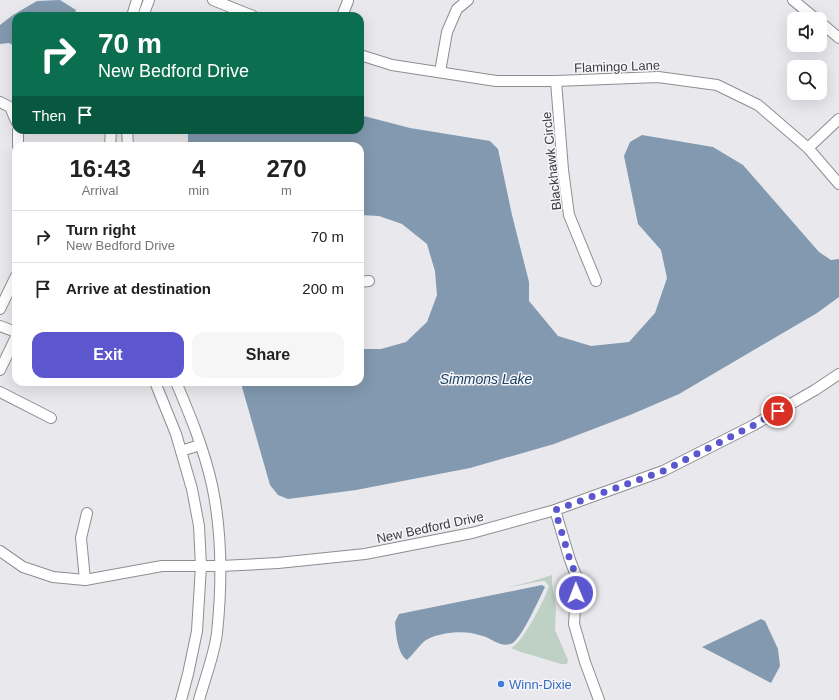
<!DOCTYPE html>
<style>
:root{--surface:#fff;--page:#f6f6f6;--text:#222;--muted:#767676;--line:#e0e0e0;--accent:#5c57cf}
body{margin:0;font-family:Arial,sans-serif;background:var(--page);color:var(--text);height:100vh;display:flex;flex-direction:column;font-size:15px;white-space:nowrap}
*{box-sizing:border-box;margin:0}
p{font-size:13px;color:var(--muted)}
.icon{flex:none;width:22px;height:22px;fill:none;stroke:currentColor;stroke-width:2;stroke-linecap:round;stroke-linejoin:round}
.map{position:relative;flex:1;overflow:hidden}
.sheet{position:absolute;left:12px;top:142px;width:352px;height:244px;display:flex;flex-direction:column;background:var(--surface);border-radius:12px;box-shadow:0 4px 16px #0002}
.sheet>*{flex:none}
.banner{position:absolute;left:12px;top:12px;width:352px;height:122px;border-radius:12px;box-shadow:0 4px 16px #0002;background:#0b6e4f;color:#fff;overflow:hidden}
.controls{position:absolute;left:787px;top:12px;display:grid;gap:8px}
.controls a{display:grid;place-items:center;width:40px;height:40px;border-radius:8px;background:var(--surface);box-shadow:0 4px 16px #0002;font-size:20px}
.pin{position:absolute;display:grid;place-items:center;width:34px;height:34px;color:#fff;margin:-17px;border:2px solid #fff;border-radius:50%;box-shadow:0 1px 4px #0007}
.me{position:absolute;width:44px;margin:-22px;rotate:359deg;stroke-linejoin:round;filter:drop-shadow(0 0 3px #0008)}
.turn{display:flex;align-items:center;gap:14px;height:84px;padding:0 20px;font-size:18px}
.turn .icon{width:52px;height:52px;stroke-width:2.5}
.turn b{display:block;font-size:28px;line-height:34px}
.then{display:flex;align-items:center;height:38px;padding:0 20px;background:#0003;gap:8px;font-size:15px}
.eta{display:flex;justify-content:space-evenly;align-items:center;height:68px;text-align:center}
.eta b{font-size:24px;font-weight:600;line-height:28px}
.primary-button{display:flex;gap:8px;margin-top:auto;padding:8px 20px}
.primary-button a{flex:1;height:46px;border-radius:12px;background:var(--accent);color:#fff;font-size:16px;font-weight:600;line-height:46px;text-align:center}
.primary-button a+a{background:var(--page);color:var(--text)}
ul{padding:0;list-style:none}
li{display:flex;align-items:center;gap:12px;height:52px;padding:0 20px;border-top:1px solid var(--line)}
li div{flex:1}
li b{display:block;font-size:15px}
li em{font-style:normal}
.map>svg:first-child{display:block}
</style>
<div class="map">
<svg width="839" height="700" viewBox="0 0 839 700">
<rect width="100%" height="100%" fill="#e8e8ed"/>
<path fill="#bfd1c4" d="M552 575V584L556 607 555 630 568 660 567 664H561L518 651 511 648C522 644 545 599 549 586L545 581H542L505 588 530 582Z"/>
<g fill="#8299af">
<path d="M60 0 76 10 74 16H16V47L9 43 0 44V25L13 15 37 1Z"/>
<path d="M360 115 410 128 490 141 498 149 512 215 529 282V301L558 336 591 346 629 342 655 313 667 278 661 250 638 224 624 156 630 142 642 135 713 147 743 165 819 252 831 260 839 259V297L817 313 679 394 630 415 554 444 470 468 356 490 288 499 278 495 270 485 242 387V382H360V349H381L406 342 427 322 437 295 435 271 427 244 402 224 379 216 360 215V146H188V130H360Z"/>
<path d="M542 585 545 587C539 599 523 635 514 642 504 649 495 641 486 637 481 635 475 634 471 633 458 631 438 633 426 640 419 645 414 654 407 660 397 653 396 633 395 622L399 614Z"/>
<path d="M761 619 765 621 778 649 780 666 771 683 702 647Z"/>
</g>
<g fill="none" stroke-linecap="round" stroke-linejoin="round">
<g stroke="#8e8e92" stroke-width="12">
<g id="minor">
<path d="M213 0 253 16"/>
<path d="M793 0 816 19"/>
<path d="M132 16 137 0"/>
<path d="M143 16 149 0"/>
<path d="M342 16 348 1"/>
<path d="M820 22 839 38"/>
<path d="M360 55 392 65 496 81H556L658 77 717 85 758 105 808 148 839 184"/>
<path d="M440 72 447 32 457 9 468 0"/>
<path d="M556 81 563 170 569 215 596 281"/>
<path d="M0 102 10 107 16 121"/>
<path d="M18 130V146"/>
<path d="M127 130 128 146"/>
<path d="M110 146 111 130"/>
<path d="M808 148 839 119"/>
<path d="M360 282 369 281"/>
<path d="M0 309 16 276"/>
<path d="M0 326 16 332"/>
<path d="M0 370 16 337"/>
<path d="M155 382 176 434 192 489 199 526 201 566 197 631 188 674 181 700"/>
<path d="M176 382C190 415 204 449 212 485 222 532 222 585 217 633 214 656 205 678 199 700"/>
<path d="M0 392 51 418"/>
<path d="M181 451 200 445"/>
<path d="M555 510 570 560 577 578 574 624 585 662 599 700"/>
<path d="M0 551 23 567 53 577 85 580 162 566H221L278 563 365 554 472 533 555 510 663 471 754 425 815 390 839 374"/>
<path d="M85 580 81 538 87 513"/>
</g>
</g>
<use href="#minor" stroke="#fff" stroke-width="10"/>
</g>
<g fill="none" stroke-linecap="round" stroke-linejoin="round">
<path stroke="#5c57cf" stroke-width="7" stroke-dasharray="0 12.6" d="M576 593 577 578 570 560 555 510 663 471 754 425 778 411"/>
</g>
<circle fill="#3f7fe0" stroke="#f6f5fa" stroke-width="1.5" cx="501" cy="684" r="4"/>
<g text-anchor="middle" stroke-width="3" stroke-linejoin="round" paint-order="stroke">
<g font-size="13" fill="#3b3b3d" stroke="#f6f5fa">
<text transform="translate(617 66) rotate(-2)" y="5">Flamingo Lane</text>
<text transform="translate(551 161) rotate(-96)" y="5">Blackhawk Circle</text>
<text transform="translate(430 527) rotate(-12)" y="5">New Bedford Drive</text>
</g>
<g font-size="13" fill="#366cbe" stroke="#f6f5fa" text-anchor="start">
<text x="509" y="689">Winn-Dixie</text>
</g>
<g font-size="14" font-style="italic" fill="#1c4263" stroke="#f6f5fa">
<text x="486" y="384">Simmons Lake</text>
</g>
</g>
</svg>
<div class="controls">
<a><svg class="icon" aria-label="sound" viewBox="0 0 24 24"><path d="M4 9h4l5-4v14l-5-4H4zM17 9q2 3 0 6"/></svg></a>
<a><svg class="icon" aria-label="search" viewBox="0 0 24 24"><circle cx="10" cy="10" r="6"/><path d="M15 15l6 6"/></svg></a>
</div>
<div class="pin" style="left:778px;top:411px;background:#d93025"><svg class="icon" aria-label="arrive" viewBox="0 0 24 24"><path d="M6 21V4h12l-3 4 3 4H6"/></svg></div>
<svg class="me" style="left:576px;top:593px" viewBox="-20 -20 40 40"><circle r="17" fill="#5c57cf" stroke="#fff" stroke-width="3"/><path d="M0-11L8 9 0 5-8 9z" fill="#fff"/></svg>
<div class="banner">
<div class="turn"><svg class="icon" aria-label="right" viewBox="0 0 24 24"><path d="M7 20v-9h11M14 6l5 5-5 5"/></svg><div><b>70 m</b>New Bedford Drive</div></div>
<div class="then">Then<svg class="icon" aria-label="arrive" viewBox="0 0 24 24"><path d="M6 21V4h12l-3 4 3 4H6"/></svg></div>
</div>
<section class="sheet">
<div class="eta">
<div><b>16:43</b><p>Arrival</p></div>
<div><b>4</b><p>min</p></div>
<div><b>270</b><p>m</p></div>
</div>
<ul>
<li><svg class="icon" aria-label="right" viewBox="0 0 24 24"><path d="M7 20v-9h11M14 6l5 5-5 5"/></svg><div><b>Turn right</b><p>New Bedford Drive</p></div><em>70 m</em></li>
<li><svg class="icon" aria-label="arrive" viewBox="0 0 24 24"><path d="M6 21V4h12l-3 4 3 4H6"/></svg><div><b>Arrive at destination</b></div><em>200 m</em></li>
</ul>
<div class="primary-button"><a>Exit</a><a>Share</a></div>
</section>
</div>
